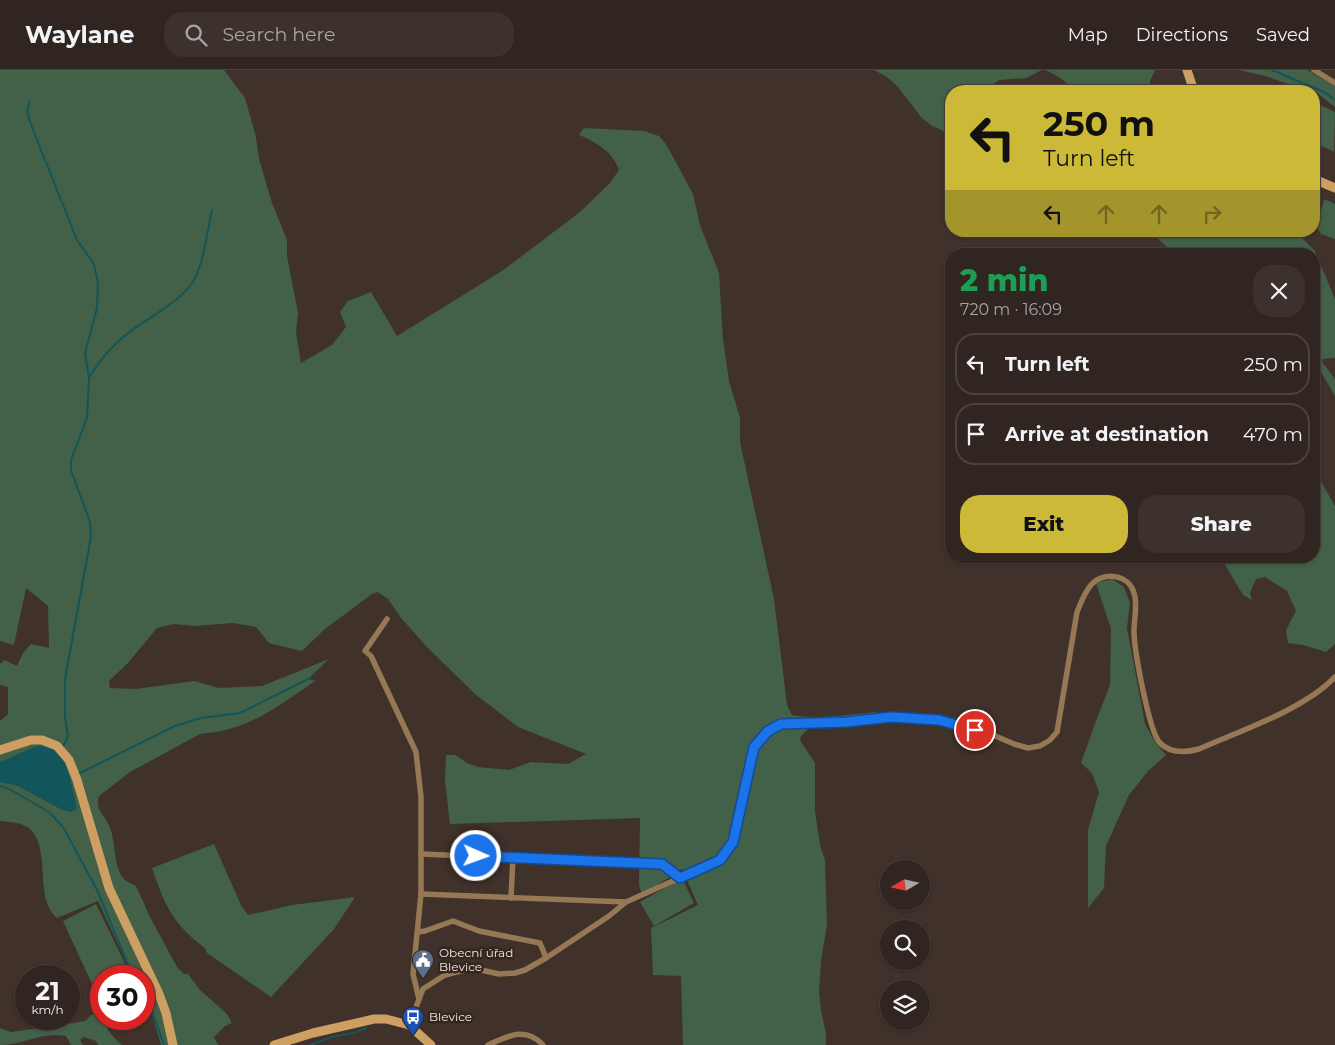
<!DOCTYPE html>
<meta charset="utf-8">
<style>
:root{--surface:#302520;--page:#3c312d;--text:#f1f3f6;--muted:#a8a5a5;--line:#4b423e;--accent:#cdb938}
body{margin:0;font-family:Montserrat,sans-serif;background:var(--page);color:var(--text);height:100vh;display:flex;flex-direction:column;font-size:19px;white-space:nowrap}
*{box-sizing:border-box;margin:0}
p{font-size:16px;color:var(--muted)}
.icon{flex:none;width:28px;height:28px;fill:none;stroke:currentColor;stroke-width:2;stroke-linecap:round;stroke-linejoin:round}
.map{position:relative;flex:1;overflow:hidden}
.sheet{position:absolute;left:945px;top:178px;width:375px;height:315px;display:flex;flex-direction:column;background:var(--surface);border-radius:20px;box-shadow:0 1px 4px #0004,0 0 0 1px var(--line)}
.sheet>*{flex:none}
.banner{position:absolute;left:945px;top:15px;width:375px;height:152px;border-radius:20px;box-shadow:0 1px 4px #0004,0 0 0 1px var(--line);background:#cdb938;color:#111;overflow:hidden}
.needle{width:32px;rotate:261deg}
.tools{position:absolute;left:880px;top:790px;display:grid;gap:10px}
.tools a{display:grid;place-items:center;width:50px;height:50px;border-radius:50%;background:var(--surface);box-shadow:0 1px 4px #0004,0 0 0 1px var(--line);font-size:25px}
.speed{position:absolute;left:15px;top:895px;display:flex;gap:10px;font-size:25px;font-weight:700;text-align:center}
.speed>*{display:grid;place-content:center;width:65px;height:65px;border-radius:50%;background:var(--surface);box-shadow:0 1px 4px #0004,0 0 0 1px var(--line);line-height:1}
.speed small{font-size:12px;font-weight:400}
.speed .limit{border:8px solid #d22;background:#fff;color:#111}
.pin{position:absolute;display:grid;place-items:center;width:42px;height:42px;color:#fff;margin:-21px;border:2px solid #fff;border-radius:50%;box-shadow:0 1px 5px #0007}
.me{position:absolute;width:55px;margin:-28px;rotate:92deg;stroke-linejoin:round;filter:drop-shadow(0 0 4px #0008)}
.turn{display:flex;align-items:center;gap:18px;height:105px;padding:0 15px;font-size:22px}
.turn .icon{width:65px;height:65px;stroke-width:2.5}
.turn b{display:block;font-size:35px;line-height:42px}
.lanes{display:flex;align-items:center;height:48px;padding:0 15px;background:#0003;justify-content:center;gap:25px;direction:ltr}
.lanes .off{opacity:.35}
.round{display:grid;place-items:center;flex:none;width:52px;height:52px;border-radius:20px;background:var(--page)}
.head{display:flex;align-items:center;justify-content:space-between;height:85px;padding:0 15px}
h1{font-size:30px;font-weight:800;line-height:38px;color:#1e9e55}
.action{display:flex;gap:10px;margin-top:auto;padding:10px 15px}
.action a{flex:1;height:58px;border-radius:20px;background:var(--accent);color:#111;font-size:20px;font-weight:800;line-height:58px;text-align:center}
.action a+a{background:var(--page);color:var(--text)}
ul{padding:0;list-style:none}
li{display:flex;align-items:center;gap:15px;height:62px;margin:0 10px 8px;padding:0 5px;border:2px solid var(--line);border-radius:20px}
li div{flex:1}
li b{display:block;font-size:19px}
li em{font-style:normal}
header{display:flex;align-items:center;gap:30px;box-sizing:border-box;height:70px;padding:0 25px;background:var(--surface);border-bottom:1px solid var(--line)}
header strong{font-size:24px}
nav{display:flex;gap:28px;margin-inline-start:auto;font-size:18px}
.search{width:350px;height:45px;background:var(--page);display:flex;align-items:center;gap:12px;box-sizing:border-box;padding:0 18px;border-radius:20px;color:var(--muted);font-size:19px}
.map>svg:first-child{display:block}
</style>
<header>
<strong>Waylane</strong>
<div class="search"><svg class="icon" aria-label="search" viewBox="0 0 24 24"><circle cx="10" cy="10" r="6"/><path d="M15 15l6 6"/></svg>Search here</div>
<nav><a>Map</a><a>Directions</a><a>Saved</a></nav>
</header>
<div class="map">
<svg width="1335" height="975" viewBox="0 0 1335 975">
<rect width="100%" height="100%" fill="#40312a"/>
<g fill="#426148">
<path d="M0 0H224L245 28 256 67 259 89 272 133 287 170V186L298 243 296 262 301 293 332 275 346 257 340 242 348 231 371 222 397 266 502 201 580 142 609 114 619 100C613 82 596 72 579 65L584 58 644 61 659 66 666 74 693 124 700 155 719 203 723 270 729 311 740 348V372L774 529 787 635 792 645C820 650 848 644 877 642L856 653 808 659 801 666 800 670 815 693V741L820 775 825 790 827 855 821 890 819 921 821 941 826 963V975H683L681 906 653 905 651 858 698 835 682 799 642 825 639 815 640 748 450 754 445 711 446 685H455L467 693 478 697 509 700 531 692 568 694 586 684 518 657 475 624 427 577 401 548 388 529 378 522 372 524 325 559 302 581 269 573 256 557 233 553 194 556 174 554 157 558 128 593 109 611 110 618 136 619 194 611 219 618 262 616 329 589 308 609 315 611C275 638 250 660 200 664L130 702 99 726C94 741 106 745 110 758 116 773 113 793 123 808 126 812 131 813 136 816L150 847 177 897 184 904H188L200 920 227 944 232 953 225 956 214 967 218 975H161L151 941 144 928V906H133L98 831 57 848C33 828 52 780 30 759 23 752 9 752 0 751V712L16 715 63 740 0 692V651L8 644V617L0 615V594L4 590 17 596 23 583 31 574 49 578 48 536 26 518 14 575 0 571Z"/>
<path d="M874 0H1042L1026 8 999 10 985 21H951V64L932 56 921 47 898 17 887 7Z"/>
<path d="M1045 0H1155L1150 11V21H1073C1066 10 1056 5 1045 0Z"/>
<path d="M1239 0H1307L1335 16V37L1314 21 1291 15 1265 6Z"/>
<path d="M1318 34 1335 42 1334 82 1314 72V44Z"/>
<path d="M1324 129 1335 134V169L1321 164 1317 157Z"/>
<path d="M1150 161H1295L1315 181 1335 229V288L1323 289 1322 292 1335 309V326L1321 302 1314 296V184H1174Z"/>
<path d="M1314 399 1335 436V574L1326 582 1303 575 1288 573 1286 560 1296 541 1287 521 1265 507 1256 509 1250 523 1252 530 1243 525 1220 486H1314Z"/>
<path d="M1112 509 1124 517 1130 533 1127 558 1145 654 1155 672 1166 685 1148 701 1129 725 1106 776 1104 818 1088 838V760L1099 722 1092 703 1081 693 1097 648 1110 615 1111 559 1096 513Z"/>
<path d="M214 774 241 835 248 845 292 835 355 827 334 859 271 927 207 883 205 878C173 854 165 836 152 798Z"/>
<path d="M682 808 694 833 654 856 640 832Z"/>
<path d="M96 834 131 906H101V926L98 927 63 851Z"/>
<path d="M101 943V949H104C106 960 114 968 122 975H98L96 971 83 967 80 970 83 975H71L66 966C44 961 22 975 0 975V958L11 962 41 958 85 951 91 945Z"/>
</g>
<path fill="#12565b" d="M39 675C46 677 53 677 58 682 68 691 74 726 77 739L71 742 63 740 16 715 0 712V692Z"/>
<g fill="none" stroke-linecap="round" stroke-linejoin="round">
<g stroke="#12565b" stroke-width="2">
<path d="M1272 0 1324 22 1335 30"/>
<path d="M29 32 27 42 33 60 77 170 94 194 98 213 97 238 85 283 89 308 87 348 71 390V400L90 452 91 467 65 609V646L68 667 62 678"/>
<path d="M89 308C100 289 114 273 132 260 150 247 179 232 192 213 204 195 207 161 212 140"/>
<path d="M78 704 175 656 201 648 240 643 308 609"/>
<path d="M0 716 11 720 49 742 63 757 97 820 127 892 136 906"/>
<path d="M144 918 164 975"/>
<path d="M310 975 332 967 357 962 366 958"/>
</g>
<g stroke="#967954" stroke-width="5.5">
<path d="M1314 0 1335 13"/>
<path d="M387 549 365 581 371 586 416 682 421 727V824L413 904 419 929"/>
<path d="M421 784 662 794 679 808"/>
<path d="M421 824 626 832"/>
<path d="M511 828 513 787"/>
<path d="M418 862 425 861 453 851 479 861 540 873 546 888"/>
<path d="M409 955 423 919 445 905 472 898 499 904 515 903 525 900 546 888 609 846 626 832 720 790 733 772 754 677 768 661 781 654 847 652 891 647 939 650 993 665 1014 674 1028 678 1040 676 1050 670 1057 662 1077 542C1081 533 1084 523 1091 515 1103 501 1129 504 1134 523 1138 535 1134 548 1134 561 1134 579 1149 662 1160 673 1171 684 1185 683 1199 679 1240 661 1305 639 1335 607"/>
<path d="M488 975C508 966 526 956 543 975"/>
</g>
<g stroke="#cd9f62" stroke-width="9">
<path d="M1187 0 1194 21"/>
<path d="M1314 109 1335 118"/>
<path d="M0 680 31 670H42L57 676 69 690 77 710 109 818 159 924 166 943 173 975"/>
<path d="M274 975 313 963 374 949H386L409 955 431 975"/>
</g>
</g>
<g fill="none" stroke-linecap="round" stroke-linejoin="round">
<g stroke="#114b97" stroke-width="12">
<path id="route" d="M476 786 662 794 680 808 720 790 733 772 754 677 768 661 781 654 847 652 891 647 939 650 975 660"/>
</g>
<use href="#route" stroke="#1a73e8" stroke-width="9"/>
</g>
<defs>
<g id="civic-pin" transform="scale(1.125)"><path d="M0 17L-7.5 6A9.5 9.5 0 1 1 7.5 6Z" fill="#5c6f8a" stroke="#352720"/><path d="M-.6-6.5H3V-4.5H.6V-3L4-1V1h2V6H-6V1h2V-1L-.6-3ZM-1.2 2.5V6h2.4V2.5Z" fill="#fff"/></g>
<g id="bus-pin" transform="scale(1.125)"><path d="M0 17L-7.5 6A9.5 9.5 0 1 1 7.5 6Z" fill="#1a4fb4" stroke="#352720"/><path d="M-5-6H5V4H4V6H2V4H-2V6H-4V4H-5ZM-3.5-4V0h7V-4ZM-3.5 1.2v1.5H-2V1.2ZM2 1.2v1.5H3.5V1.2Z" fill="#fff"/></g>
</defs>
<g fill-rule="evenodd">
<use href="#civic-pin" x="423" y="890"/>
<use href="#bus-pin" x="413" y="947"/>
</g>
<g text-anchor="middle" stroke-width="5" stroke-linejoin="round" paint-order="stroke">
<g font-size="12" fill="#f1e7e2" stroke="#352720" text-anchor="start">
<text x="439" y="887">Obecní úřad<tspan x="439" dy="14">Blevice</tspan></text>
<text x="429" y="951">Blevice</text>
</g>
</g>
</svg>
<div class="tools">
<a><svg class="needle" viewBox="-14 -14 28 28"><path d="M0-13l5 13h-10z" fill="#e53935"/><path d="M0 13l5-13h-10z" fill="#a8a5a5"/></svg></a>
<a><svg class="icon" aria-label="search" viewBox="0 0 24 24"><circle cx="10" cy="10" r="6"/><path d="M15 15l6 6"/></svg></a>
<a><svg class="icon" aria-label="layers" viewBox="0 0 24 24"><path d="M12 4l9 5-9 5-9-5zM3 14l9 5 9-5"/></svg></a>
</div>
<div class="speed"><div>21<small>km/h</small></div><div class="limit">30</div></div>
<div class="pin" style="left:975px;top:660px;background:#d93025"><svg class="icon" aria-label="arrive" viewBox="0 0 24 24"><path d="M6 21V4h12l-3 4 3 4H6"/></svg></div>
<svg class="me" style="left:476px;top:786px" viewBox="-20 -20 40 40"><circle r="17" fill="#1a73e8" stroke="#fff" stroke-width="3"/><path d="M0-11L8 9 0 5-8 9z" fill="#fff"/></svg>
<div class="banner">
<div class="turn"><svg class="icon" aria-label="left" viewBox="0 0 24 24"><path d="M17 20v-9H6M10 6l-5 5 5 5"/></svg><div><b>250 m</b>Turn left</div></div>
<div class="lanes"><svg class="icon" aria-label="left" viewBox="0 0 24 24"><path d="M17 20v-9H6M10 6l-5 5 5 5"/></svg><svg class="icon off" aria-label="ahead" viewBox="0 0 24 24"><path d="M12 20V5M6 11l6-6 6 6"/></svg><svg class="icon off" aria-label="ahead" viewBox="0 0 24 24"><path d="M12 20V5M6 11l6-6 6 6"/></svg><svg class="icon off" aria-label="right" viewBox="0 0 24 24"><path d="M7 20v-9h11M14 6l5 5-5 5"/></svg></div>
</div>
<section class="sheet">
<div class="head"><div><h1>2 min</h1><p>720 m · 16:09</p></div><a class="round"><svg class="icon" aria-label="close" viewBox="0 0 24 24"><path d="M6 6l12 12M18 6L6 18"/></svg></a></div>
<ul>
<li><svg class="icon" aria-label="left" viewBox="0 0 24 24"><path d="M17 20v-9H6M10 6l-5 5 5 5"/></svg><div><b>Turn left</b></div><em>250 m</em></li>
<li><svg class="icon" aria-label="arrive" viewBox="0 0 24 24"><path d="M6 21V4h12l-3 4 3 4H6"/></svg><div><b>Arrive at destination</b></div><em>470 m</em></li>
</ul>
<div class="action"><a>Exit</a><a>Share</a></div>
</section>
</div>
